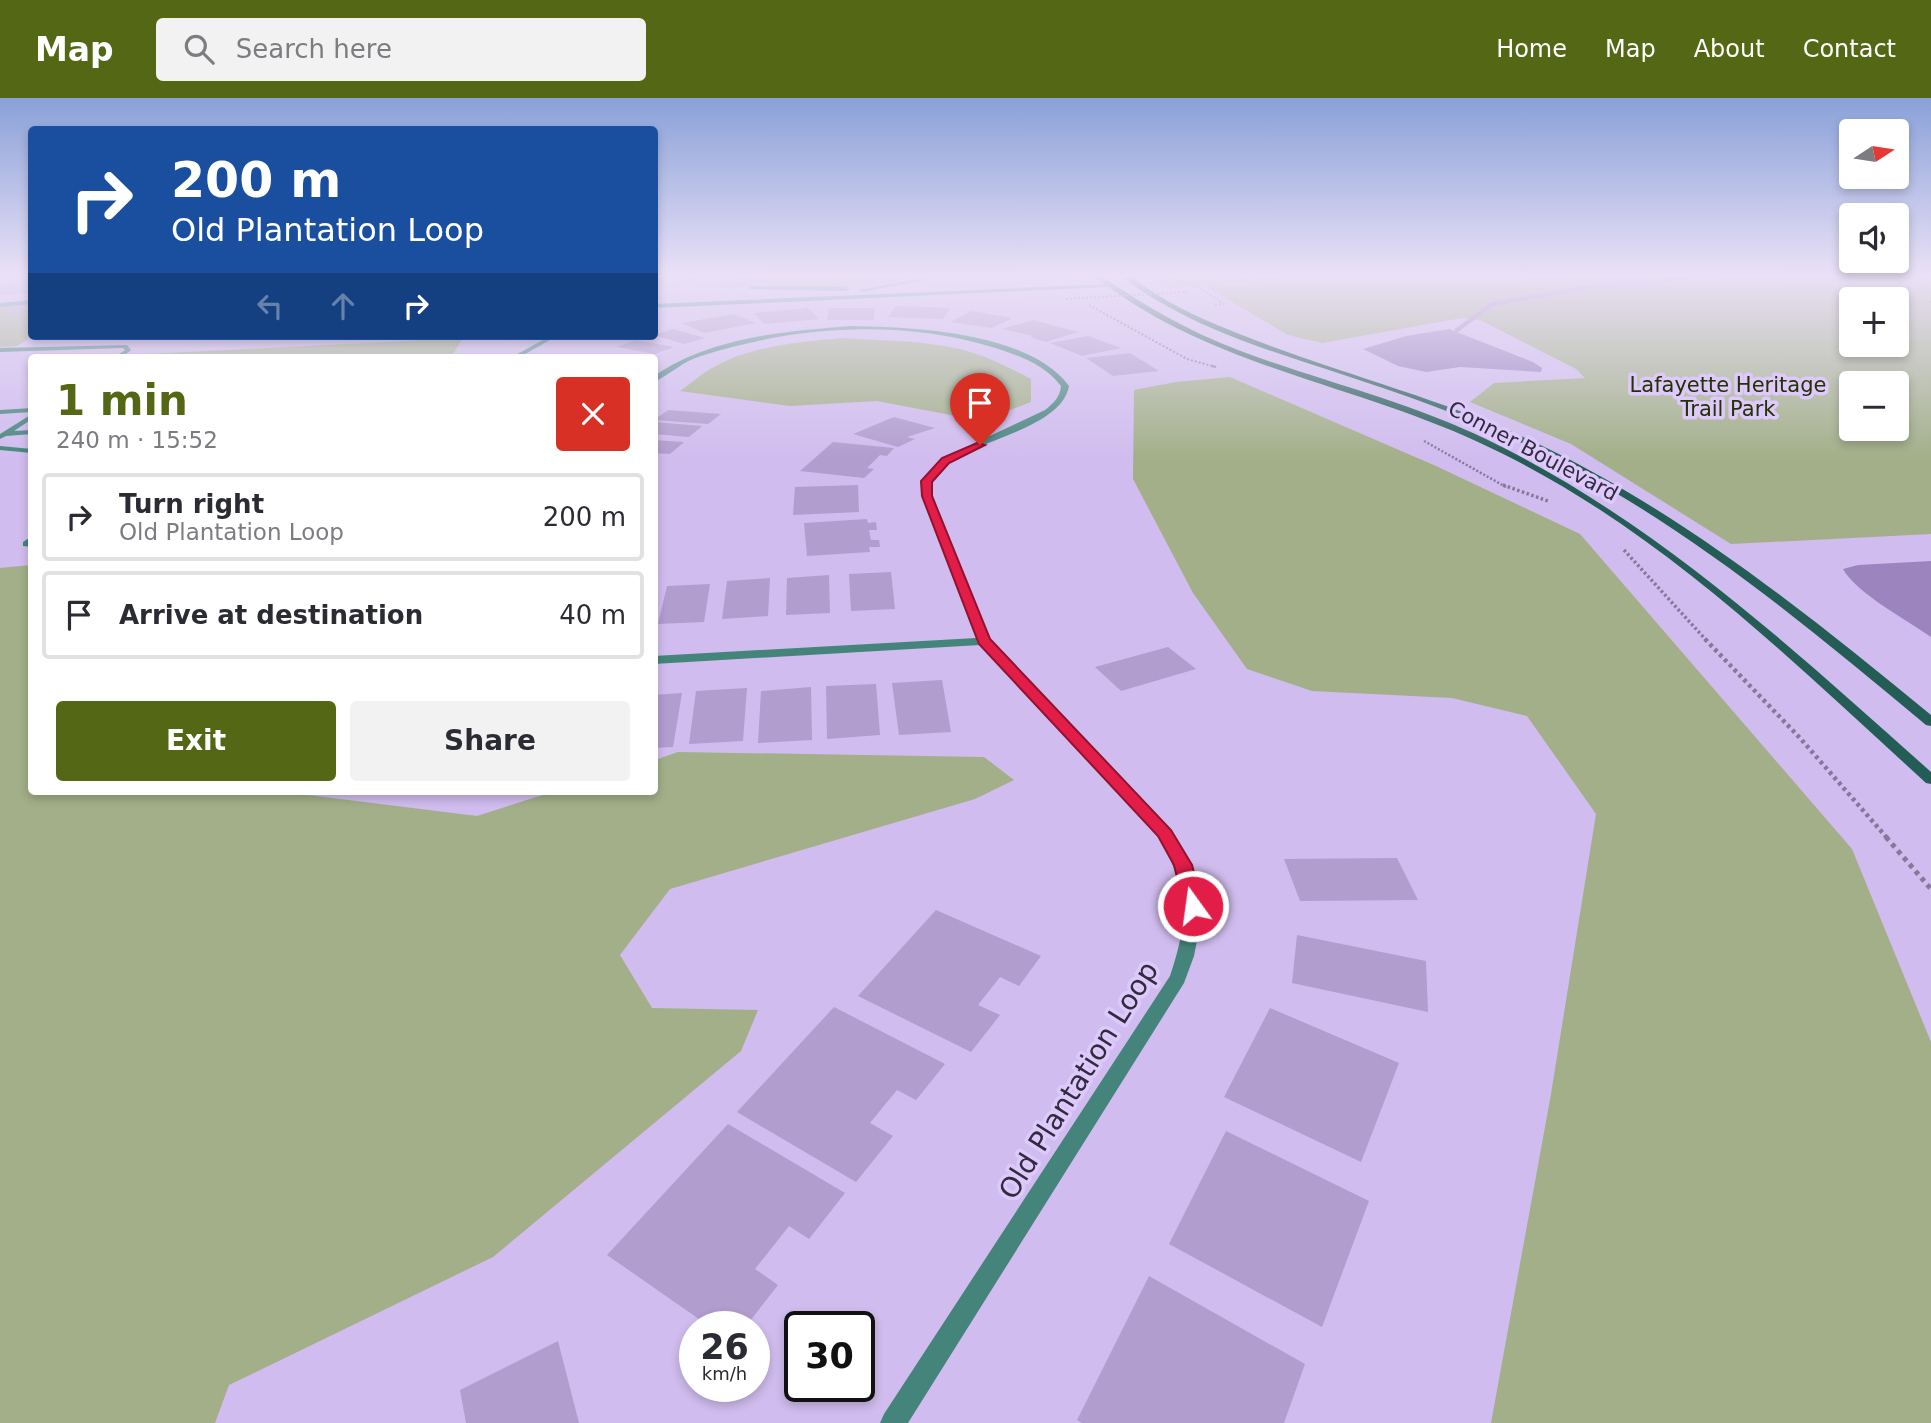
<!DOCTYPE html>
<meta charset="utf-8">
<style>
:root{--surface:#fff;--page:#f2f2f3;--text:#2b2b33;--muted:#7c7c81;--line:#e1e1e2;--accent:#536714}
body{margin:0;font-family:"DejaVu Sans",sans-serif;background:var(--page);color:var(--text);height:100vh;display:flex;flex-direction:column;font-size:26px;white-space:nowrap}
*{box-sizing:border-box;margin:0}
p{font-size:23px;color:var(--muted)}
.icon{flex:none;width:38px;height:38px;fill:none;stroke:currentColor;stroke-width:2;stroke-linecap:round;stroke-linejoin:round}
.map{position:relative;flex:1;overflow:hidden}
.drawer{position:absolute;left:28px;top:256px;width:630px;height:441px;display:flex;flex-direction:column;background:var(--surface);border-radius:7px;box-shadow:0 4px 10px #0003}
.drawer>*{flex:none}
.hud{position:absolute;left:28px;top:28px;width:630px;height:214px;border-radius:7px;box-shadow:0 4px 10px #0003;background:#1a4fa0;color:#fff;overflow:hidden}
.needle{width:46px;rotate:78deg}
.buttons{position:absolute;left:1839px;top:21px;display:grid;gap:14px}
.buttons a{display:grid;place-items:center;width:70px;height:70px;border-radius:7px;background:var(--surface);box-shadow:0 4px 10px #0003;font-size:35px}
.speed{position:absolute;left:679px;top:1213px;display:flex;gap:14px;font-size:35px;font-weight:700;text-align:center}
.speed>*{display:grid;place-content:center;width:91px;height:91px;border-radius:50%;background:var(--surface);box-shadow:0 4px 10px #0003;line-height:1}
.speed small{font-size:18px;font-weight:400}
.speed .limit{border:4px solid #111;border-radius:10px;background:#fff;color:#111}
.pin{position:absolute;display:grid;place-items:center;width:60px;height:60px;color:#fff;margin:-72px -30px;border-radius:50% 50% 50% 0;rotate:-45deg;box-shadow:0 0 7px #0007}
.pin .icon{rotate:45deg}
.me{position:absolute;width:77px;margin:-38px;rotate:346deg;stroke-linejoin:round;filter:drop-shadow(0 0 5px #0008)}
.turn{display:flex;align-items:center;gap:24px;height:147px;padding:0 28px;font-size:32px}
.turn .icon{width:91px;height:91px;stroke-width:2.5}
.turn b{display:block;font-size:49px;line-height:60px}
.lanes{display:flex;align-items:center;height:66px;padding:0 28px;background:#0003;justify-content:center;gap:35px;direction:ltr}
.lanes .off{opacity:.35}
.round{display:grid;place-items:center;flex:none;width:74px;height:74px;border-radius:7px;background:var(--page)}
.summary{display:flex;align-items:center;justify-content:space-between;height:119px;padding:0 28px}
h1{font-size:42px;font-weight:700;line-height:52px;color:var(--accent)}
.button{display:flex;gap:14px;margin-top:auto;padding:14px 28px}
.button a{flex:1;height:80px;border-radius:7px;background:var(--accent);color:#fff;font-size:28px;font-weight:700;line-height:80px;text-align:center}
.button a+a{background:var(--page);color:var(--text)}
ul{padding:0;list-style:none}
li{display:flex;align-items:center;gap:21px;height:88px;margin:0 14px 10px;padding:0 14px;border:4px solid var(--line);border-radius:7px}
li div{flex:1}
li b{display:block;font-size:26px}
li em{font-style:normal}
header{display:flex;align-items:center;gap:42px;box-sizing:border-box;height:98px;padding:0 35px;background:var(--accent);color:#fff}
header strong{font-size:33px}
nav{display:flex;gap:38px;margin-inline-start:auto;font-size:24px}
.search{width:490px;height:63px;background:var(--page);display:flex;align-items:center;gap:18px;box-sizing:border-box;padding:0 24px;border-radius:7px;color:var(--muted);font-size:26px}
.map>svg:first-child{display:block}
</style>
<header>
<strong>Map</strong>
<div class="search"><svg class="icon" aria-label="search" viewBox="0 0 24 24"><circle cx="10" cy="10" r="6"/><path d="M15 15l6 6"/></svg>Search here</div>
<nav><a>Home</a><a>Map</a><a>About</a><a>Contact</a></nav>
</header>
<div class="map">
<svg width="1931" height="1325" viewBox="0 0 1931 1325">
<rect width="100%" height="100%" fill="#d0bcee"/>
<g fill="#a2af88" fill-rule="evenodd">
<path d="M1149 176H1931V436L1731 446 1571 346 1470 304 1494 285 1585 280 1576 271 1480 222 1462 220 1322 245 1288 237 1205 188 1167 190ZM1852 201H1897V247H1852ZM1852 285H1897V331H1852Z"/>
<path d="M724 177 919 176 923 177C861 191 786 197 724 177Z"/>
<path d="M31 205 33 238 17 248 0 249V208Z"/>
<path d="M463 240 451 259H144L149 256Z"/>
<path d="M844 240C882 243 922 242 959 251 985 257 1008 269 1031 281V304L982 323 877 303 790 308 680 293C692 285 703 274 716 268 755 247 800 244 844 240Z"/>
<path d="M1230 279 1436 368 1580 436 1852 751 1931 944V1325H1491L1551 996 1596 716 1527 618 1452 600 1312 593 1247 571 1193 495 1133 381 1134 292 1176 284Z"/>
<path d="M31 467 32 693H293L292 695 477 718 555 693H654L655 662 678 654 984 659 1014 682 975 701 670 791 620 857 652 910 758 912 741 953 493 1159 229 1287 215 1325H0V470Z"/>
</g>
<g fill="#9c84bf">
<path d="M1449 231 1533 264 1542 270 1541 274 1460 269 1426 274 1398 268 1363 251 1406 238Z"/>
<path d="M1931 463V539C1907 522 1856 495 1843 471L1858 467Z"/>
</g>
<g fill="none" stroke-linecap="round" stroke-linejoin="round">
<path stroke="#9c84bf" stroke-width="4.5" d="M1457 232 1492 206 1582 190 1724 176"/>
</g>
<g fill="#b19dce">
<path d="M28 176H32V195L0 197V190Z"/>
<path d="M670 176H693V178L654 184V179Z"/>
<path d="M728 182 751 186 733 191 710 187Z"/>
<path d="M32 208 22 214 3 215 14 209Z"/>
<path d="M896 208 950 210 943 221 888 219Z"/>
<path d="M808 210 819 221 764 226 754 215Z"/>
<path d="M829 210H875L874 222H827Z"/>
<path d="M972 213 1013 220 992 230 950 224Z"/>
<path d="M734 216 756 225 704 235 682 225Z"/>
<path d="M1033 222 1078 234 1046 244 1030 239 1034 238 1002 231Z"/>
<path d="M673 231 705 240 684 246 654 237Z"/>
<path d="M1088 238 1121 250 1082 258 1050 245Z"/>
<path d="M635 242 674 249 655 256 617 249Z"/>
<path d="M1130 255 1159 273 1113 278 1086 260Z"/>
<path d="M668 312 721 316 708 326 654 322Z"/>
<path d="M894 319 935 330 907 339 915 341 898 349 853 336Z"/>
<path d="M654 324 702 328 689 339 654 336Z"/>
<path d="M654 342 684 344 670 356 654 355Z"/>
<path d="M833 344 894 350 887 358 880 357 867 370 874 371 864 380 800 373Z"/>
<path d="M858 387 859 414 793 417 795 389Z"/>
<path d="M867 421 868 425 876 424 877 432H869L871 442H879L880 449H869L870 454 807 458 804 425Z"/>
<path d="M891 474 895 511 851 513 849 476Z"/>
<path d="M829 477 830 515 786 517 787 480Z"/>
<path d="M770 480 768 518 722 521 727 483Z"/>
<path d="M710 486 704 524 658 526 667 488Z"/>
<path d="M1168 549 1196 571 1121 593 1095 569Z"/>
<path d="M942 582 951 634 899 637 892 585Z"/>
<path d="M876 586 880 637 827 641 826 588Z"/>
<path d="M811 589 812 642 758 645 761 593Z"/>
<path d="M747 590 743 643 689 646 696 593Z"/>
<path d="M682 595 673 649 654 650V597Z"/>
<path d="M1397 760 1418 802 1300 803 1284 761Z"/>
<path d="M936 812 1041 858 1019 888 1000 879 978 907 1000 917 971 954 858 898Z"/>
<path d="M1297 837 1426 863 1428 914 1292 885Z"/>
<path d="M834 909 945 966 916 1002 897 992 870 1025 893 1038 856 1084 737 1014Z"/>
<path d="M1270 910 1399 965 1361 1064 1224 999Z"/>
<path d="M728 1026 845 1095 809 1141 789 1128 755 1171 778 1187 746 1228H709L607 1157Z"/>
<path d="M1226 1033 1369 1103 1322 1229 1169 1146Z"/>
<path d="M1149 1178 1305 1266 1284 1325H1082L1077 1322Z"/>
<path d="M558 1243 579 1325H466L460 1292Z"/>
</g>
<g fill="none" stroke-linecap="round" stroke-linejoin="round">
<g stroke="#86779b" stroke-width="2" stroke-dasharray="2 2" stroke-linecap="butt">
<path d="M1163 176 1181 184"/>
<path d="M677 186 710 176"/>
<path d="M1193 186 1224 206 1214 207"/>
<path d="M1177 187 1174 185 1372 176"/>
<path d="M1931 203V206"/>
<path d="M1089 207 1187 261 1216 269"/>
</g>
<g stroke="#86779b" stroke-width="2.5" stroke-dasharray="2 2" stroke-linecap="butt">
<path d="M1212 268 1216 269"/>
<path d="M1424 343 1506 389"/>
</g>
<g stroke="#86779b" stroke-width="3.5" stroke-dasharray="2.5 2.5" stroke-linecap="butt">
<path d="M1503 387 1548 403"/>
<path d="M1624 452 1707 543"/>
</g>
<path stroke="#86779b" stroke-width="4.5" stroke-dasharray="3.5 3.5" stroke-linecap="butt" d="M1705 541 1800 640 1888 741"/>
<path stroke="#86779b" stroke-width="5" stroke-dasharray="4.5 4.5" stroke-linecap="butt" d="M1886 739 1931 791"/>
<g fill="#45847b" fill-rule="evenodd">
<path d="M927 176H932V179L924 182 862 194 859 192 923 180 927 178Z"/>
<path d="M1110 186 1108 189 654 210V206Z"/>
<path d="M748 188 847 189 850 191 847 193 750 191Z"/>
<path d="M550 238H557L520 259H512Z"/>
<path d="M127 247 131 252 122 259H115L125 252 123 250 0 254V250Z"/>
<path d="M32 310V314L0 316V312Z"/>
<path d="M32 316V321L14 333 32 332V336L6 338 0 341V336Z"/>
<path d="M0 348 32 351V355L0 352Z"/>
<path d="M32 438V449L23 448V444Z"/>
</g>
<g fill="#45847b" fill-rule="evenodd">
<path d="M32 202V206L0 209V205Z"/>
<path d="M852 228C914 229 1029 234 1069 288 1062 329 979 342 949 364 942 369 936 377 931 383L932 398 988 542 1170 732 1183 755 1197 790 1201 822 1194 858 1184 885 908 1325H880L884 1316 1170 878C1190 819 1187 793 1159 737L980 547 654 566V558L976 540 922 398 921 383 943 360 1045 312C1054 305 1060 299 1061 288 1044 266 1018 257 992 249 899 221 794 228 701 258 683 263 671 276 654 284V278C711 239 785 233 852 228Z"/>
</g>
<g fill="#245d55" fill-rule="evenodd">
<path d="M1092 176H1099C1143 207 1188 233 1238 252 1320 283 1408 303 1488 342 1656 424 1792 550 1931 674V686L1926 685C1788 559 1650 422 1478 344 1351 285 1203 267 1092 176Z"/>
<path d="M1119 176C1130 176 1138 184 1147 190 1176 210 1209 224 1242 237 1337 275 1437 299 1530 342 1679 412 1805 514 1931 617V628L1926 627C1800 522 1673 416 1524 346 1463 317 1399 295 1335 274 1261 250 1181 226 1119 176Z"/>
</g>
<path stroke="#86779b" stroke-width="2" stroke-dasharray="2 2" stroke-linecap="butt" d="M1066 201 1186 194 1183 192"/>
</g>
<linearGradient id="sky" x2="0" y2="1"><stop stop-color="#89a1d8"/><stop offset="0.49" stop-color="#eae1f7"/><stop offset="1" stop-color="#eae1f7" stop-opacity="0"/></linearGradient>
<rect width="1931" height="362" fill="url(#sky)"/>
<path fill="#e11d48" stroke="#92132f" stroke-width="2" d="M977 345 985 347 949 365 932 384V398L990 541 1171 732 1192 767 1203 808 1200 813H1187L1184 808 1174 767 1158 738 979 546 922 398 921 383 942 360Z"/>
<g text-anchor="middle" stroke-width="7" stroke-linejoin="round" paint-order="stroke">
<g font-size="21" fill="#253100" stroke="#ddc9fb">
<text x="1728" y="294">Lafayette Heritage<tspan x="1728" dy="24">Trail Park</tspan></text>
</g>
<g font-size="21" fill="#322a3d" stroke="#ddc9fb">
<text transform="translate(1533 353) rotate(28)" y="7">Conner Boulevard</text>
</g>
<g font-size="28" fill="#322a3d" stroke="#ddc9fb">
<text transform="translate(1078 982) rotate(-58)" y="10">Old Plantation Loop</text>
</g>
</g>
</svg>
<div class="buttons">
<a><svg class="needle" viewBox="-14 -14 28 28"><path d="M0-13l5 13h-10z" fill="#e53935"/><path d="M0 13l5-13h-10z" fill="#7c7c81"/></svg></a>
<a><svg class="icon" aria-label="sound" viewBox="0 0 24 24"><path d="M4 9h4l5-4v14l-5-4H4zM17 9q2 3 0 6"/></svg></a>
<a>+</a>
<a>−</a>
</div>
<div class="speed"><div>26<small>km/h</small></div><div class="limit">30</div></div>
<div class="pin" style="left:980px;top:347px;background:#d93025"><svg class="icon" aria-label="arrive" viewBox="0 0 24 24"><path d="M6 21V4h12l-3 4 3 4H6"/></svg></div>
<svg class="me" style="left:1193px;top:808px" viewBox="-20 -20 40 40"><circle r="17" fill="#e11d48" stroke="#fff" stroke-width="3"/><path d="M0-11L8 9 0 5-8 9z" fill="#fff"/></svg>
<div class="hud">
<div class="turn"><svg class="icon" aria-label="right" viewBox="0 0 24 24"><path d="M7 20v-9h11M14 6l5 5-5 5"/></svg><div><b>200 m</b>Old Plantation Loop</div></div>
<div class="lanes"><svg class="icon off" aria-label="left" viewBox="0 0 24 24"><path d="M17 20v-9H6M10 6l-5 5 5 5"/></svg><svg class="icon off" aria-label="ahead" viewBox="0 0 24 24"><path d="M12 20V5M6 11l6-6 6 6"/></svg><svg class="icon" aria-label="right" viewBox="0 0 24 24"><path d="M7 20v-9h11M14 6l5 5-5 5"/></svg></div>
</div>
<section class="drawer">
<div class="summary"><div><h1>1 min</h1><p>240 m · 15:52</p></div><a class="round" style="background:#d93025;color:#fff"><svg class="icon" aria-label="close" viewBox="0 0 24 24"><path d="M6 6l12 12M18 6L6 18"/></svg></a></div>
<ul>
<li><svg class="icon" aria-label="right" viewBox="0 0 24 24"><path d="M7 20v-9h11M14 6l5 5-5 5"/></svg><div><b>Turn right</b><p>Old Plantation Loop</p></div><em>200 m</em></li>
<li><svg class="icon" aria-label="arrive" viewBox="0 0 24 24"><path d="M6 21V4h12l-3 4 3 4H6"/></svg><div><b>Arrive at destination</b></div><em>40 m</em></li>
</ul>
<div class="button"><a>Exit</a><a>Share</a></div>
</section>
</div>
